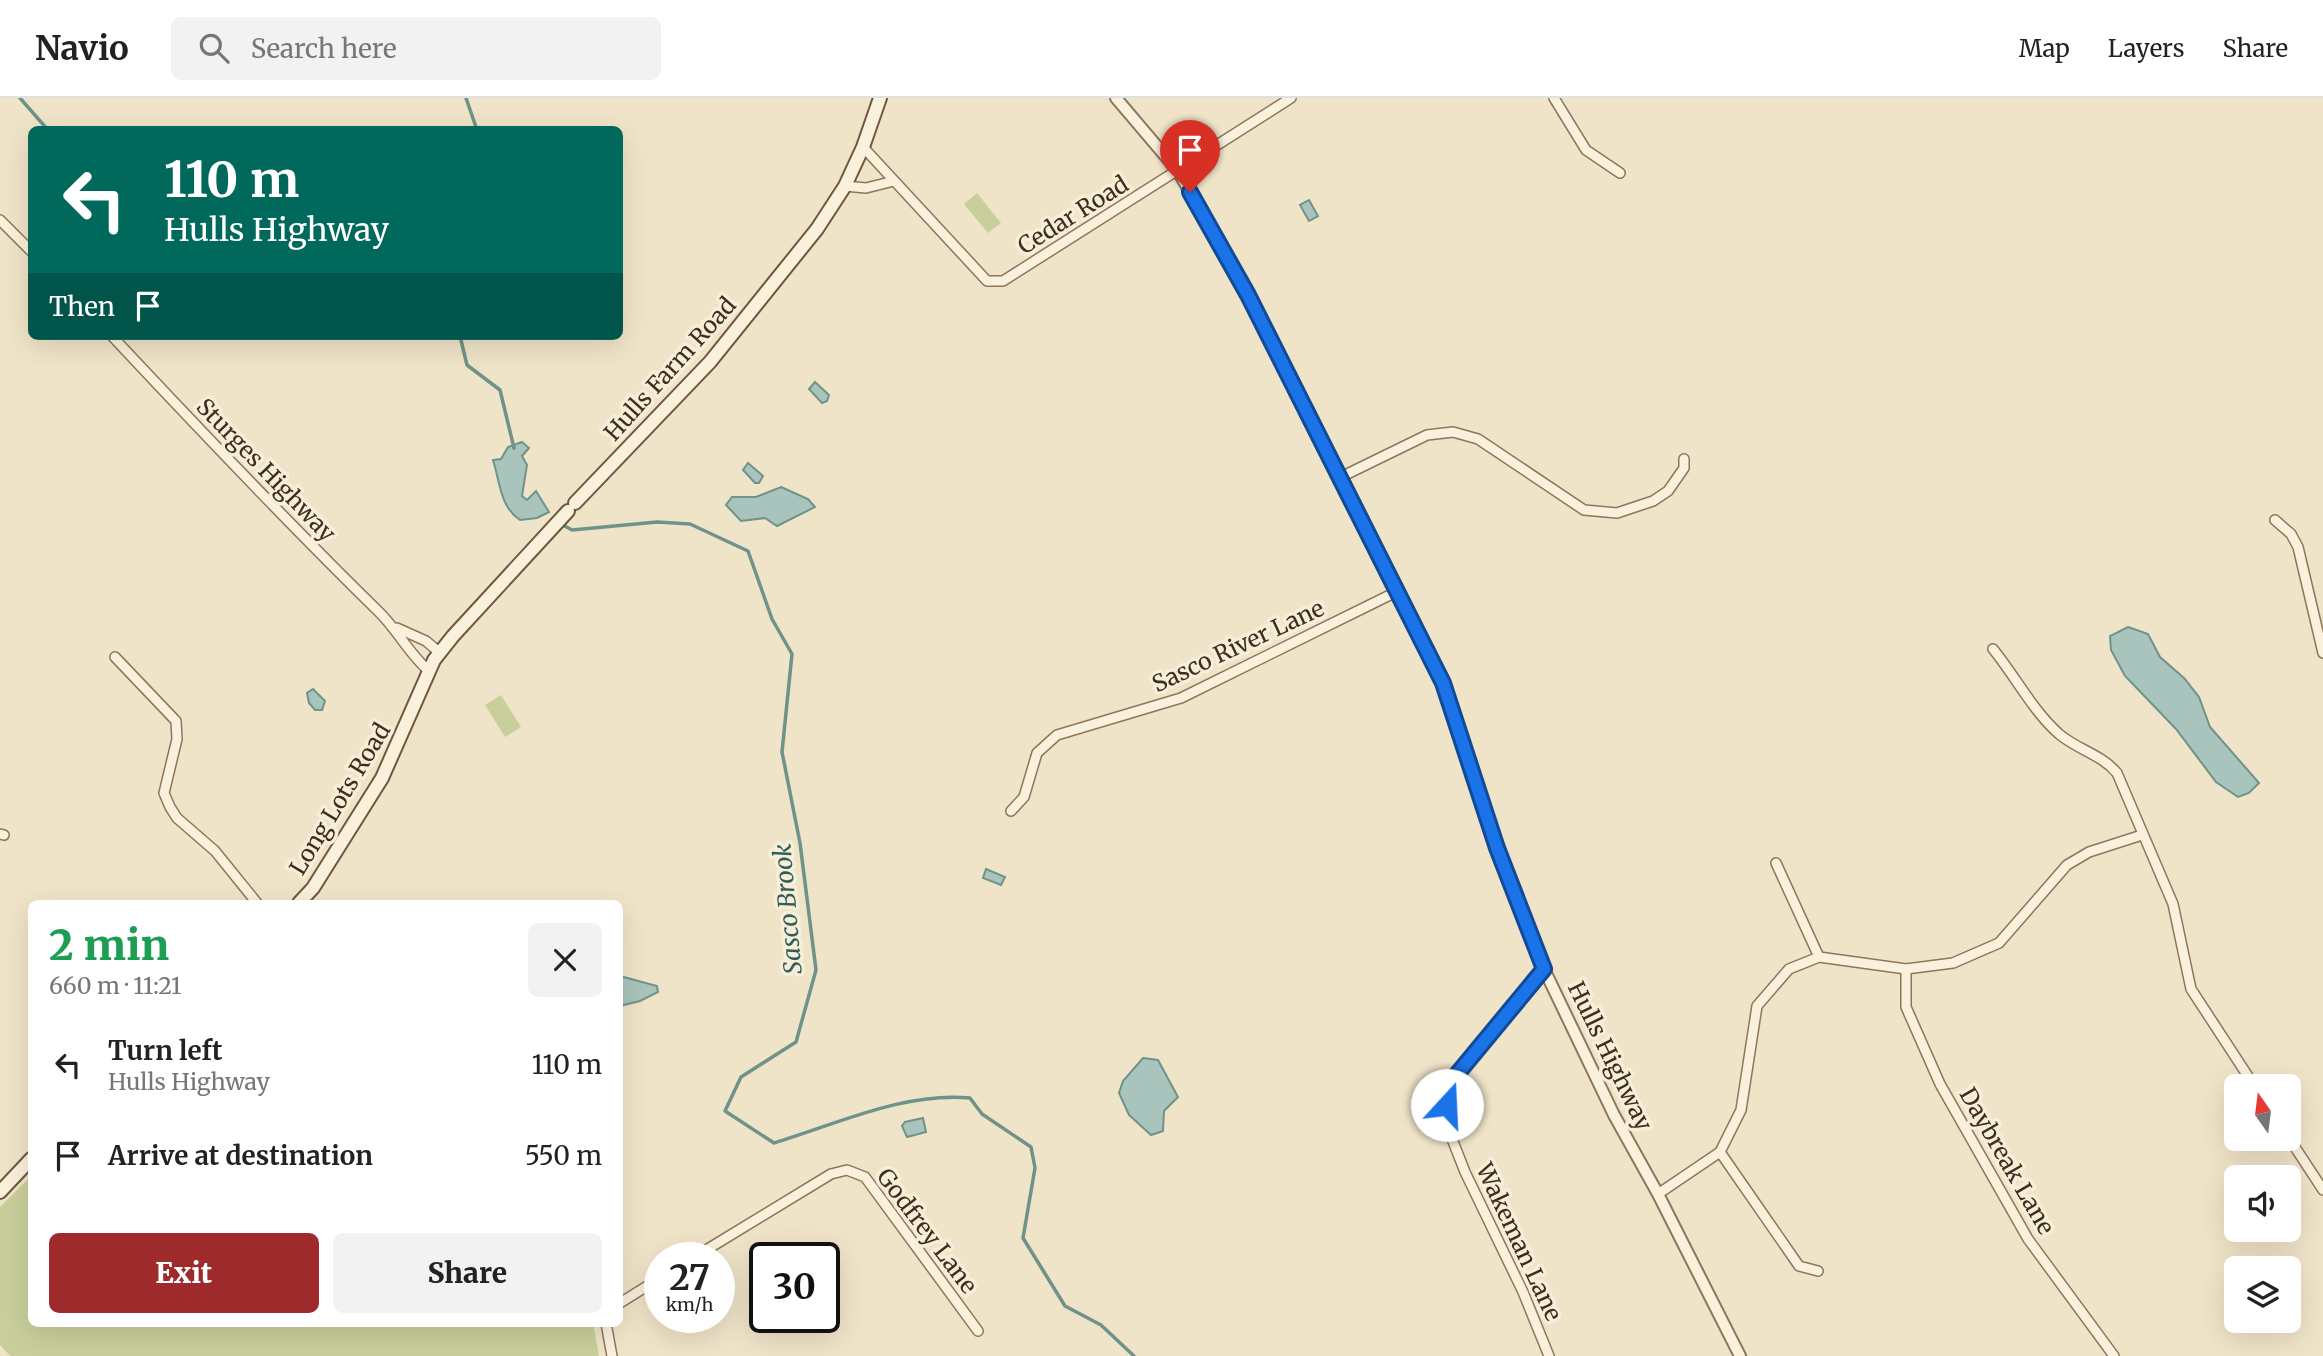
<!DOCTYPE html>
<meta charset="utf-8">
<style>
:root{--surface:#fff;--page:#f2f2f2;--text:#222;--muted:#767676;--line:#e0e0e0;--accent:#9e2a2b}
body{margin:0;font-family:Merriweather,serif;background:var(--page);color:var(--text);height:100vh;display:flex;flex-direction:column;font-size:26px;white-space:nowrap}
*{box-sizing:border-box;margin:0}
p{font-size:23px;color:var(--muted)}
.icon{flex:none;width:38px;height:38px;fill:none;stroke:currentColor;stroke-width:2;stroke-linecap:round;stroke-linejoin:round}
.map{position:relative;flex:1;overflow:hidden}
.drawer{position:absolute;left:28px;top:802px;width:595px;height:427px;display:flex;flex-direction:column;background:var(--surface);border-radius:10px;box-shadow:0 7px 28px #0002}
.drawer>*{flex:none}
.hud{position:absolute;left:28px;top:28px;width:595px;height:214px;border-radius:10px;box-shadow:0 7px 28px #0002;background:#00695c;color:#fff;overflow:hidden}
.needle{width:46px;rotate:346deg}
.buttons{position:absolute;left:2224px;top:976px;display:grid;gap:14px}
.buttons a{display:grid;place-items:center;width:77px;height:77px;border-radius:10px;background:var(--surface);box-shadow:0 7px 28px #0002;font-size:35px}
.speed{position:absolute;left:644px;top:1144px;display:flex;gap:14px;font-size:35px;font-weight:700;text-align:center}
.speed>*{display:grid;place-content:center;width:91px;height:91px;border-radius:50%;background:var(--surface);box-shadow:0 7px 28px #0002;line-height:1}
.speed small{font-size:18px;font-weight:400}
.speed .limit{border:4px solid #111;border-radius:10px;background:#fff;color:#111}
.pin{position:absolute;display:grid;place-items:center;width:60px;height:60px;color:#fff;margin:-72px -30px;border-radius:50% 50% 50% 0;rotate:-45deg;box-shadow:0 0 7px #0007}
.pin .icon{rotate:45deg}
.me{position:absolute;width:77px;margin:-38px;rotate:20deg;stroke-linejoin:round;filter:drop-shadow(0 0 5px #0008)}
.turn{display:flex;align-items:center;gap:24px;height:147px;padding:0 21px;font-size:32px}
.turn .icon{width:91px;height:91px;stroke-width:2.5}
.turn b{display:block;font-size:49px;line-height:60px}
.then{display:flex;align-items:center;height:66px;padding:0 21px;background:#0003;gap:14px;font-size:26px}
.round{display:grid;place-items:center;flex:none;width:74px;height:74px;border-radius:10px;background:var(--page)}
.overview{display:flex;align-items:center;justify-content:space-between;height:119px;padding:0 21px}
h1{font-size:42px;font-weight:800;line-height:52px;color:#1e9e55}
.primary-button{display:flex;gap:14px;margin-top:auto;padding:14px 21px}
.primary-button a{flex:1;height:80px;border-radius:10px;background:var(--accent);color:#fff;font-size:28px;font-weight:800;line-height:80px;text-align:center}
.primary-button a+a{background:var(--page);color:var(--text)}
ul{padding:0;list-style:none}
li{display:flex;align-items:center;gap:21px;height:91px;padding:0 21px}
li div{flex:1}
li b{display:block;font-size:26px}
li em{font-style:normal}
header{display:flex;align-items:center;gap:42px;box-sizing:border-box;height:98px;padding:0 35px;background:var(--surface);border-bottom:2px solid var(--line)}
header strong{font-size:33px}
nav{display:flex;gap:38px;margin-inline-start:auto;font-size:24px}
.search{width:490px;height:63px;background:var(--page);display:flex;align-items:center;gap:18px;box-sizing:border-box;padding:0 24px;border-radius:10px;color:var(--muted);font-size:26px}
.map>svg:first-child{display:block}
</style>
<header>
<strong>Navio</strong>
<div class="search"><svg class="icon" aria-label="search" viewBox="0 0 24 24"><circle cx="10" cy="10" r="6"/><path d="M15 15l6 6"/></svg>Search here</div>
<nav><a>Map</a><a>Layers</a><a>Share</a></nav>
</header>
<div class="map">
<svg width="2323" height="1258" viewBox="0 0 2323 1258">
<rect width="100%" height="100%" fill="#f0e4c8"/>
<g fill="#c9cf9b">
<path d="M977 95 1001 125 988 135 964 106Z"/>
<path d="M501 597 521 629 505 639 485 607Z"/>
<path d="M31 1078 32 1225H593L599 1258H10L0 1247V1109Z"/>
</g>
<g fill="#a9c4bc" stroke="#6f938a" stroke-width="2">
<path d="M1309 102 1318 118 1309 123 1300 107Z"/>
<path d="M815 284 829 297 827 303 822 305 809 291Z"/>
<path d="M522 344 529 350 522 358 527 367 522 398 527 402 536 393 549 414 537 420 520 422C500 409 500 384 493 362L501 361 508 349Z"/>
<path d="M748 365 763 378 759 385H755L743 372Z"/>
<path d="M781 389 808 401 815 409 777 428 765 420 741 423 726 407 732 399H756Z"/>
<path d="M2128 529 2148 536 2160 559 2184 580 2199 599 2210 629 2259 685 2249 695 2238 699 2216 684 2176 631 2125 578 2111 552 2110 538Z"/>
<path d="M313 591 325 603 322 612H315L309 605 307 595Z"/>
<path d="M986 771 1005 779 1001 787 983 780Z"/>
<path d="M620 878 657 888 658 894 640 903 620 908Z"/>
<path d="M1143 960 1158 962 1178 999 1164 1013 1163 1033 1151 1037 1129 1017 1119 995 1123 983Z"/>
<path d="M923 1020 926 1034 907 1039 902 1028 905 1024Z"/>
</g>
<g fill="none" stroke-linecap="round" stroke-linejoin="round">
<g stroke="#6f938a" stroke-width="3.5">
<path d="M20 0 48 32"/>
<path d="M466 0 477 32"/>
<path d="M460 238 467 267 500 292 514 350"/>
<path d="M561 426 572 432 657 424 690 426 748 453 772 521 792 556 782 654 800 745 816 872 796 944 741 979 725 1013 774 1045C837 1026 903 994 970 1000L982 1016 1031 1049 1035 1070 1023 1140 1065 1208 1101 1227 1134 1258"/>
</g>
<g stroke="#8d765c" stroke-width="12">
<g id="minor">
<path d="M1554 0 1586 52 1620 75"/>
<path d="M863 49 987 183H1003L1291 0"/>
<path d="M845 88 866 90 894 83"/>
<path d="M0 122 32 154"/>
<path d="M112 238C199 331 287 424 378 513 397 531 409 556 429 573"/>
<path d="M1341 379 1427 337 1453 334 1478 341 1584 412 1617 415 1653 403 1668 393 1684 370V361"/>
<path d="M2275 422 2291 436 2298 449 2323 555"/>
<path d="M397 530 426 543 440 555"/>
<path d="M1993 551C2015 578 2033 613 2059 636 2078 652 2101 656 2117 675L2173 806 2191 891 2255 989"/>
<path d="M115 559 176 623 177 641 164 695 170 709 177 720 215 753 257 805"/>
<path d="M1011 713 1024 699 1037 655 1057 637 1181 600 1398 493"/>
<path d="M0 736 4 737"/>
<path d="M1776 765 1819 859"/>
<path d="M1544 871 1458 975 1449 990 1445 1023 1465 1074 1523 1194 1549 1258"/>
<path d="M1906 871V909L1940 986 2028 1141 2114 1258"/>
<path d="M2289 1040 2323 1092"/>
<path d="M1720 1054 1799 1168 1818 1173"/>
<path d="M1658 1096 1720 1054 1741 1012 1757 908 1789 871 1819 859 1906 871 1953 865 1999 845 2067 767 2089 754 2142 737"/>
<path d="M693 1160 831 1076 847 1072 865 1079 978 1233"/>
<path d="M620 1205 660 1180"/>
<path d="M606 1225 612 1258"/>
</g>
</g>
<g stroke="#8d765c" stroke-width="14">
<path id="tertiary" d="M1116 0 1178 73 1238 177 1398 493 1443 585 1497 749 1544 871 1614 1017 1658 1096 1740 1258"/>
</g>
<g stroke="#6f573f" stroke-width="16">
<g id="secondary">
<path d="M575 405 710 264 817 131 845 88 863 49 880 0"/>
<path d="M299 805 313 790 382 680 434 562 453 538 568 413"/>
<path d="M0 1094 32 1060"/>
</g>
</g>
<use href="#minor" stroke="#faf1dc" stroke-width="9"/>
<use href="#tertiary" stroke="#faf1dc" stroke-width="10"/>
<use href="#secondary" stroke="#faf1dc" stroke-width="12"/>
</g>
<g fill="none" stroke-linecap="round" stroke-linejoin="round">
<g stroke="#114b97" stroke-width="18">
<path id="route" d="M1190 94 1248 197 1443 585 1497 750 1544 871 1458 975 1449 990 1447 1007"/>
</g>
<use href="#route" stroke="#1a73e8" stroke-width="12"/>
</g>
<g text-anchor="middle" stroke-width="7" stroke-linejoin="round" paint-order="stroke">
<g font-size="23" fill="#3d2e20" stroke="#f7eed8">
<text transform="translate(1073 117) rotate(-32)" y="8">Cedar Road</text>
<text transform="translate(670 271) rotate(-48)" y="8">Hulls Farm Road</text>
<text transform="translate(266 372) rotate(46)" y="8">Sturges Highway</text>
<text transform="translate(1238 548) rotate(-25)" y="8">Sasco River Lane</text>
<text transform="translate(340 701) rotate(-59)" y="8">Long Lots Road</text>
<text transform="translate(1610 958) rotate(64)" y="8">Hulls Highway</text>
<text transform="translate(2007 1063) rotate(60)" y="8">Daybreak Lane</text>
<text transform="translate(927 1133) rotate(53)" y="8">Godfrey Lane</text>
<text transform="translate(1519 1144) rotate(65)" y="8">Wakeman Lane</text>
</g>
<g font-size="24" font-style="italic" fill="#2f5d5a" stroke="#f7eed8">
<text transform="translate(788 811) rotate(-95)" y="8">Sasco Brook</text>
</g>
</g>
</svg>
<div class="buttons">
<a><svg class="needle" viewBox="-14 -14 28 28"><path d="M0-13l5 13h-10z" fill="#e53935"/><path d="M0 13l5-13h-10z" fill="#767676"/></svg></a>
<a><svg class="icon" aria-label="sound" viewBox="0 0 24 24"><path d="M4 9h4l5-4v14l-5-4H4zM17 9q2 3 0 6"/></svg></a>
<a><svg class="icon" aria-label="layers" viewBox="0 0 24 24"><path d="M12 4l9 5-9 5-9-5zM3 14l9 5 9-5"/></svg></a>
</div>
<div class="speed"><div>27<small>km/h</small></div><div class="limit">30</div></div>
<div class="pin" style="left:1190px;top:94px;background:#d93025"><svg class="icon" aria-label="arrive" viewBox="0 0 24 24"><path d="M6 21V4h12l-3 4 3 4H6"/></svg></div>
<svg class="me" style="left:1447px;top:1007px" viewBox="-20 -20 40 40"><circle r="19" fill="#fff"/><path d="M0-13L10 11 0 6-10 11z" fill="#1a73e8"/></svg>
<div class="hud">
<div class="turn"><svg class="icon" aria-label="left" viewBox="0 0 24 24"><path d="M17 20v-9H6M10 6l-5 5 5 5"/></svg><div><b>110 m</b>Hulls Highway</div></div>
<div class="then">Then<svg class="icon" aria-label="arrive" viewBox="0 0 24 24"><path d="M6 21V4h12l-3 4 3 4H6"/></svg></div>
</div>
<section class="drawer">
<div class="overview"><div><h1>2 min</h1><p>660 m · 11:21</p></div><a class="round"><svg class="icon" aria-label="close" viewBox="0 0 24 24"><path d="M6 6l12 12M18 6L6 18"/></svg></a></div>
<ul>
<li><svg class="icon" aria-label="left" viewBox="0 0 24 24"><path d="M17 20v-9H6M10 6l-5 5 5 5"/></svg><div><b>Turn left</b><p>Hulls Highway</p></div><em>110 m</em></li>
<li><svg class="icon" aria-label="arrive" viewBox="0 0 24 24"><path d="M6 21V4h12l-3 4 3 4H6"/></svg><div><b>Arrive at destination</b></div><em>550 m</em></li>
</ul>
<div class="primary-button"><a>Exit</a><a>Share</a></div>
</section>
</div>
